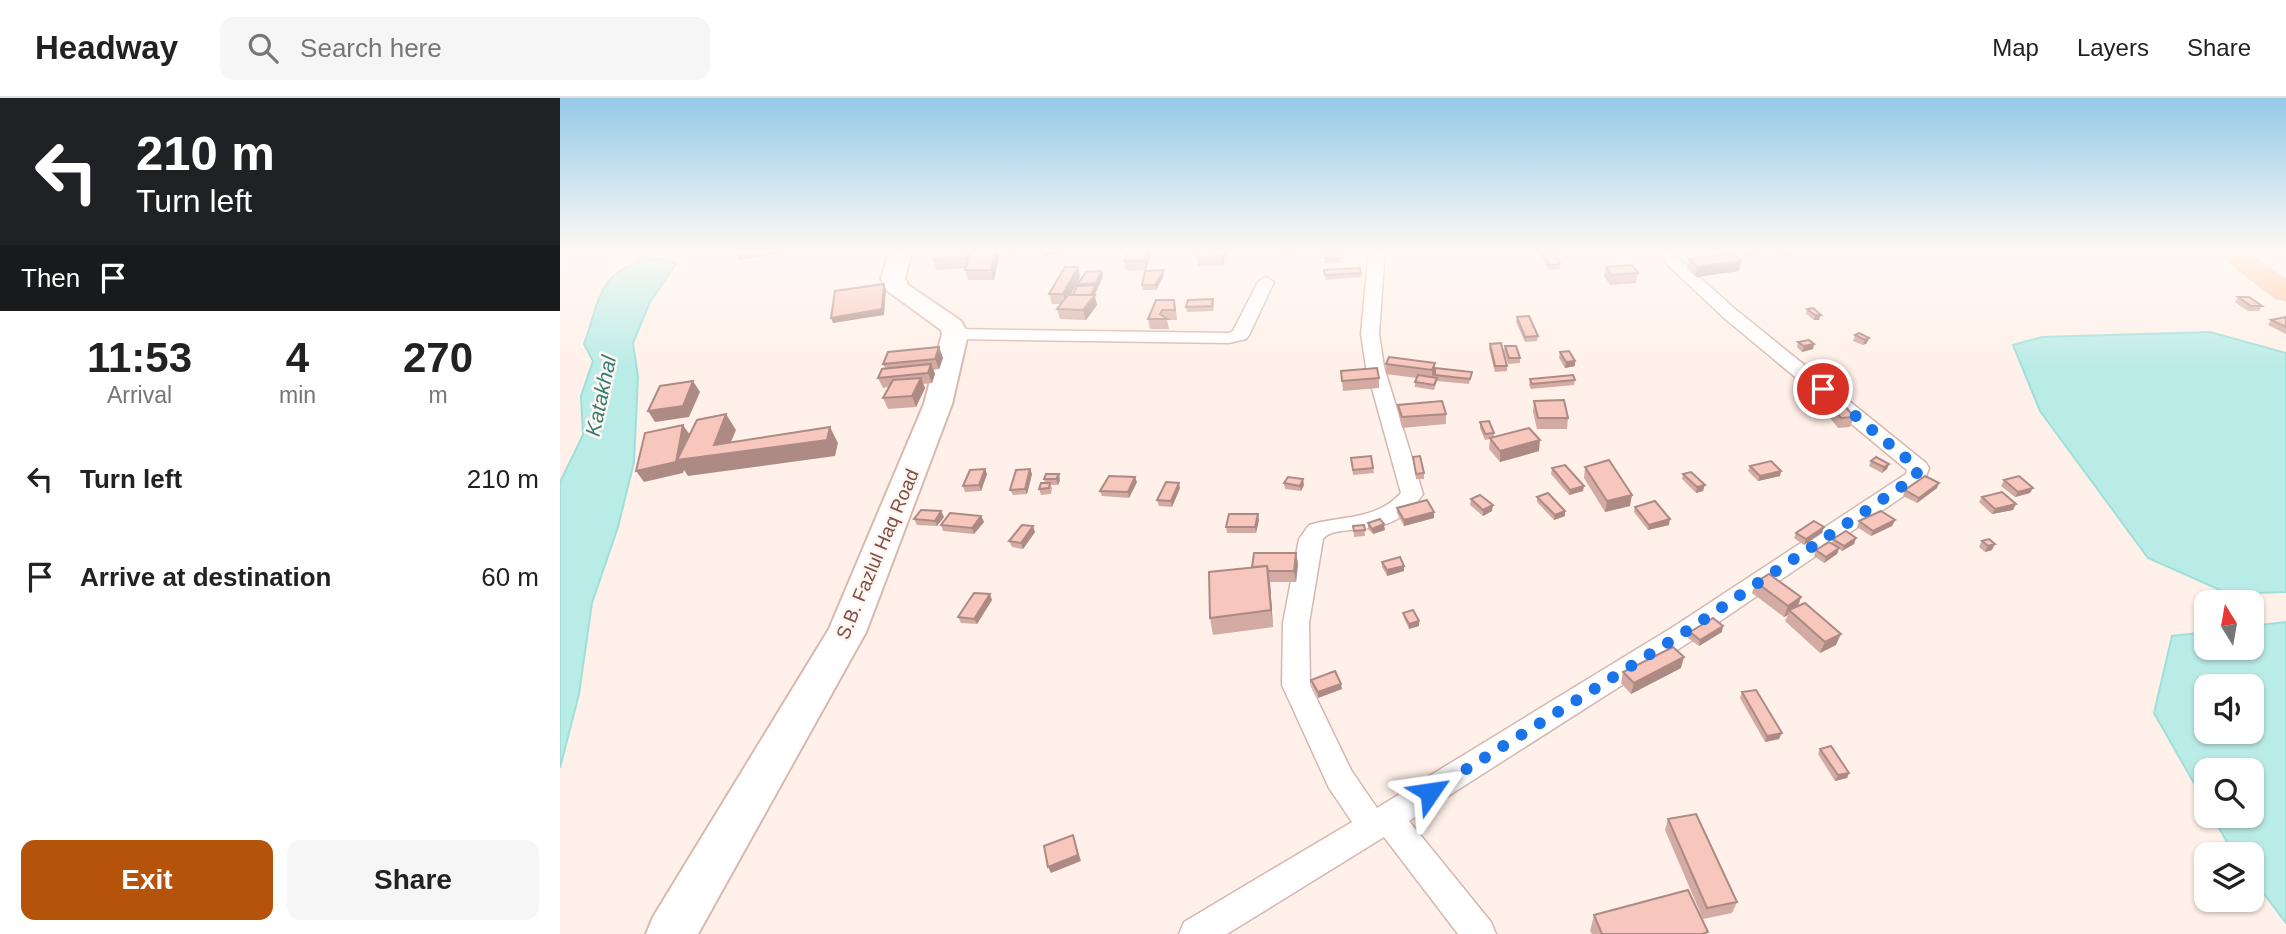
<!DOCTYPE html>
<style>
:root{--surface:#fff;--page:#f6f6f6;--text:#222;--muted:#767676;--line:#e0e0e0;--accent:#b45309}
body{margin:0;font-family:Arial,sans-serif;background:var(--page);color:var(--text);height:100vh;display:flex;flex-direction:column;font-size:26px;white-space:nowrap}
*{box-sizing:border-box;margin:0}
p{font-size:23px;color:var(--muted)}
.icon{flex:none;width:38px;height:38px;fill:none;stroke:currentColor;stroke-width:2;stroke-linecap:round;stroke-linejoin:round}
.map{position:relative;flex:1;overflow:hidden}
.panel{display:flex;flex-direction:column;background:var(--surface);width:560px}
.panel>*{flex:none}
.guide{background:#202124;color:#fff;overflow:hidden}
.needle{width:46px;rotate:349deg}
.controls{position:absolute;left:1634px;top:492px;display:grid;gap:14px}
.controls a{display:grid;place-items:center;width:70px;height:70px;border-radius:14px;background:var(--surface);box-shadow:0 2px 5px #0004;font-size:35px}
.pin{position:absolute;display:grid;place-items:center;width:60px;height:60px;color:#fff;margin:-30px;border:4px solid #fff;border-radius:50%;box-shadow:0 2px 7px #0007}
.me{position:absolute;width:77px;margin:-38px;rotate:58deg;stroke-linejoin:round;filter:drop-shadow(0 0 5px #0008)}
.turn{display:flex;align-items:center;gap:24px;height:147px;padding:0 21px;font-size:32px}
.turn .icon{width:91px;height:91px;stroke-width:2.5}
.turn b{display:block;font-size:49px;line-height:60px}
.then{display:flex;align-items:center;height:66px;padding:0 21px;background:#0003;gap:14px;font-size:26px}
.eta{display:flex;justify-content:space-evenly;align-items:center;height:119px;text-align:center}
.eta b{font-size:42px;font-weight:800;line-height:49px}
.cta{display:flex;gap:14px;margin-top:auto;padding:14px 21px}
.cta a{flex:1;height:80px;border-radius:14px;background:var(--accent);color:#fff;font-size:28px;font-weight:800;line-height:80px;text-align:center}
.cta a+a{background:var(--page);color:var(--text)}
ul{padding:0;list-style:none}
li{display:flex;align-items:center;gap:21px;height:98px;padding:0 21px}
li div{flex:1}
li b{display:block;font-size:26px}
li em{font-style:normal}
header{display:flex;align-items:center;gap:42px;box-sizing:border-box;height:98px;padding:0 35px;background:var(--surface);border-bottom:2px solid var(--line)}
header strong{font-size:33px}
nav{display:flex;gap:38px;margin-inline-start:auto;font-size:24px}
.search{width:490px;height:63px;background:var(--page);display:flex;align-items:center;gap:18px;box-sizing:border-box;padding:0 24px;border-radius:14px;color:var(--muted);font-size:26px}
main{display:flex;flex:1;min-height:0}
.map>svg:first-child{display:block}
</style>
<header>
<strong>Headway</strong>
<div class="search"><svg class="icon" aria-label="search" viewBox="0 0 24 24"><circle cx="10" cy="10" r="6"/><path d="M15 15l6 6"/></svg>Search here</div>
<nav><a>Map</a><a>Layers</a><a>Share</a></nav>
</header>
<main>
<section class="panel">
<div class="guide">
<div class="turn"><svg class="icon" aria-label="left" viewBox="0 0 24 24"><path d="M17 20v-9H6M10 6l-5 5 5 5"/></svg><div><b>210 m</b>Turn left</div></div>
<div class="then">Then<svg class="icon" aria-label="arrive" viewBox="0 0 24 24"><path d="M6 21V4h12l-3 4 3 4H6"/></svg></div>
</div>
<div class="eta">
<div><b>11:53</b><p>Arrival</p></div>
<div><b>4</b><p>min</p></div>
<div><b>270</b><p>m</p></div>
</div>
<ul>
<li><svg class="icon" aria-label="left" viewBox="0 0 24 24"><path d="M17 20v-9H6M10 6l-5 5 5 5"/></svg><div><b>Turn left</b></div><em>210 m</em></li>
<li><svg class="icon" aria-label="arrive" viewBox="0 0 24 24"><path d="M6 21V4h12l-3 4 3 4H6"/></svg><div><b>Arrive at destination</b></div><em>60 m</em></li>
</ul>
<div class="cta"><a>Exit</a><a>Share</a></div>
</section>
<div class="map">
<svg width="1726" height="836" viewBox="0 0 1726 836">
<rect width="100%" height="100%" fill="#fff1e9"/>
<g fill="#baece7" stroke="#9fdfda" stroke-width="2" fill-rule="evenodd">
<path d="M84 161H103L116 166 90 204 73 245 78 279 74 364 58 429 32 505 19 596 0 670V384L23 337 21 298 33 263 24 246C40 203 36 178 84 161Z"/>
<path d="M1650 234 1726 255V494L1669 496 1588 460 1480 313 1453 247 1482 239Z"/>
<path d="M1726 524V825L1692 780V756H1674L1652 718H1692V672H1647V708L1594 615 1612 538 1647 534V550H1692V528ZM1692 588V634H1647V588Z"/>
</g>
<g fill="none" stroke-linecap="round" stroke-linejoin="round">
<path fill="#baece7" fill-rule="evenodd" d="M79 152H93L75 192H65L62 189Z"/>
<g stroke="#d5b7af" stroke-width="3">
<g id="street">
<path d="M809 152H825L819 236 824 269 863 396C830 447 779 422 763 441L749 525 750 587 791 672 817 710 1113 529 1346 376 1347 372 1163 219 1092 152H1109L1175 211 1366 365 1369 370 1364 384 1131 543 849 723 931 824 936 836H898L824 739 667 836H619L624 824 792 724 769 690 722 587 723 525 739 441 749 427C783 417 815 423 841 395L806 269 801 236Z"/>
<path d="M706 179 714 184 689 237 686 241 669 245 395 241 386 236 395 231 669 235 673 233 698 184Z"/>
</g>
</g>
<g stroke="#dbb8ae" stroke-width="4">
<path id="secondary" d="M330 152H352L345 180 348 187 401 223 408 236 392 306 306 534 138 836H86L93 819 269 531 364 306 382 236 381 232 325 191 321 180Z"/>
</g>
<g stroke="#dbcecc" stroke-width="3">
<path id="primary" d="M1654 152H1683L1726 182V202L1716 200Z"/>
</g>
<use href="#street" fill="#fff" fill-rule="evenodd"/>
<use href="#secondary" fill="#fff" fill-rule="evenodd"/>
<use href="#primary" fill="#ffc59f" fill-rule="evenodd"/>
</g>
<g fill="#d4aba3">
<path d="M444 152H466L465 156 445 157Z"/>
<path d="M569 152H589L590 160 586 172 566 173 564 163Z"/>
<path d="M639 152H666L663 168H638L637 159Z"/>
<rect x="719" y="152" width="17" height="5"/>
<path d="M1182 152H1202V155L1186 158 1181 154Z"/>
<path d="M1218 152H1239L1238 155 1223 158 1218 154Z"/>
<path d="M982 154 1000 166V171L988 172 981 158Z"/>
<path d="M781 155V165H765V160Z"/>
<path d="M411 156 439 159 434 182H408L405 172 406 170 376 172 373 162Z"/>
<path d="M1129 161 1181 163 1179 173 1136 179 1127 171Z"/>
<path d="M518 169 520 179 511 197H513L517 188 543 178 535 197 537 207 526 222 500 221 497 211 501 206H492L489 196Z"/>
<path d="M1046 169 1078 175 1076 185 1050 187 1044 178Z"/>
<path d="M801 175 802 179 765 182V177Z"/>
<path d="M604 177 596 192H583L582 187Z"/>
<path d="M1678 199 1702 208 1699 213H1688L1675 204Z"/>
<path d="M653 201 654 206 653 213 627 214 626 209Z"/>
<path d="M596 202 616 212 617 222H607L609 231H590L588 221Z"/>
<path d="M1253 210 1259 222H1254L1246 216 1247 211Z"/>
<path d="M957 219 978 238 977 243 965 244 956 224Z"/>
<path d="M1726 220V236L1708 227 1711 222Z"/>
<path d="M1299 235 1307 245 1303 247 1293 243 1295 237Z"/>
<path d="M1238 244 1254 246 1253 251 1242 254 1237 249Z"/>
<path d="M930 246 947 268V273L935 274 929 251Z"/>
<path d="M945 248 960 260V265L948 266 944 253Z"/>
<path d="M379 249 383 260 379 271 373 272 375 276 372 285 363 286 365 290 356 309 328 311 323 300 329 289 323 290 318 280 325 270 323 266Z"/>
<path d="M1000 254 1015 268 1005 270 999 260Z"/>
<path d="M875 265V270L912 274 909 286 877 283 874 292 855 289V284L857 280 826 276V266Z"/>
<path d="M781 273 819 280V290L783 293Z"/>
<path d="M1265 273 1287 278 1285 283 1272 286 1264 278Z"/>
<path d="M970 281 1015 282 1014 287 971 291 969 287Z"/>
<path d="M1258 290 1294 319 1290 329 1278 330 1255 301Z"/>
<path d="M974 303 1008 320 1007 331H977L973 314Z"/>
<path d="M838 307 886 316V326L842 330 839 317Z"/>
<path d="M920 324 934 335V339L979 353 940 364 929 351 930 341 925 342 920 330Z"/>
<path d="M853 359 864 375V381H856Z"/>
<path d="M791 360 813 370 814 375 793 377Z"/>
<path d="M1311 363 1329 366 1327 371 1322 375 1309 368Z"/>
<path d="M1190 368 1221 373 1220 378 1198 383 1188 373Z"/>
<path d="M1025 369 1070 408 1045 414 1024 380Z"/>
<path d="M992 370 1023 393 1009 397 991 376Z"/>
<path d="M425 371 427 376 421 393 405 394 403 388Z"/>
<path d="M470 371 472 376 467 396 453 397 450 392Z"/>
<path d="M1123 376 1143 393 1136 395 1122 381Z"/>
<path d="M484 381 500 382 498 387H491L492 390 491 396 481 397 479 391 485 385Z"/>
<path d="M1444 382 1470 395 1455 399 1441 388Z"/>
<path d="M577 384 569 400 542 398 540 393Z"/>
<path d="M724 385 744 387 741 393 725 391Z"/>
<path d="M620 390 612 409 599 408 597 402Z"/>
<path d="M1377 390 1357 405 1343 398 1345 392Z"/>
<path d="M977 399 1005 413V418L994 422 977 404Z"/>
<path d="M1422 399 1453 412 1432 416 1419 404Z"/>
<path d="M911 401 932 413 923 418 910 407Z"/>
<path d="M1075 409 1109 427 1088 432 1074 414Z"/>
<path d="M837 410 874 414V420L844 428 837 415Z"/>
<path d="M381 413 384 419 377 428 357 427 354 421Z"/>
<path d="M421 418 424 424 414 436 383 433 381 427Z"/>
<path d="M699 422 696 435H667L666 429Z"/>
<path d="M1335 422 1332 428 1311 438 1297 429 1299 423Z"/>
<path d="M808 425 825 432 813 436 808 431Z"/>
<path d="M804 427 805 438 794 439 793 428Z"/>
<path d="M1264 429 1262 435 1244 447 1234 440 1236 435Z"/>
<path d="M475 434 463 451 452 449 449 443Z"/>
<path d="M1296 440 1294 446 1282 453 1279 451 1277 456 1264 465 1254 458 1256 452 1272 445 1273 441Z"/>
<path d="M1422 443 1432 452 1425 454 1419 449Z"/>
<path d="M736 455 738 466 736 484H710L713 529 653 537 650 520 692 469Z"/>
<path d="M822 464 844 468V473L827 478 822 469Z"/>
<path d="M1196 484 1241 499 1238 508 1276 547 1260 555 1225 523 1228 517 1224 519 1192 495Z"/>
<path d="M432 502 417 526 401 525 398 519Z"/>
<path d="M843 515 859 523V528L849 531 844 520Z"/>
<path d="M1130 534H1162L1139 548 1128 540Z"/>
<path d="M1121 570 1071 596 1061 585 1063 574Z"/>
<path d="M751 582 782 591 758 600 752 587Z"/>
<path d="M1182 594 1219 641 1205 644 1180 600Z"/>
<path d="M1260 651 1289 675 1287 680 1275 683 1258 656Z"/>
<path d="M1108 721 1177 804 1172 815 1143 821 1105 732Z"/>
<path d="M1034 817 1148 836H1032L1030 833Z"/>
</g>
<g fill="#ad8b84">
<path d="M174 152H245L179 162Z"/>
<path d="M407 152H409L411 158 409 170 405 160Z"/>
<path d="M436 152H437L439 159 434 182 431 172Z"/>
<path d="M481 152H503V156L483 158Z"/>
<path d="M588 152H589L590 160 586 172 584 163Z"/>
<path d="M663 152H666L667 155 663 168 661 158Z"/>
<path d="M1191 152H1202V155L1186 158 1187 153Z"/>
<path d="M1228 152H1239L1238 155 1223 158 1224 153Z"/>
<path d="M1181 163 1179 173 1136 179 1137 169Z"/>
<path d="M518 169 520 179 506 206 503 196Z"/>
<path d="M604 172V177L596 192 595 187Z"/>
<path d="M542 173 543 178 538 190 536 185Z"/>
<path d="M324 186 326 191 324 217 273 225 271 220Z"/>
<path d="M536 187 537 192 534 197 537 207 526 222 523 212Z"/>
<path d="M1255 217H1261L1259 222H1254Z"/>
<path d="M1309 240 1307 245 1303 247 1305 242Z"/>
<path d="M1254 246 1253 251 1242 254 1244 248Z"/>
<path d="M379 249 383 260 379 271 375 261Z"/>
<path d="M1015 263V268L1005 270 1006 264Z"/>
<path d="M875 265 874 275 872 282V272Z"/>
<path d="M371 266 375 276 372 285 368 275Z"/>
<path d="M1287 278 1285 283 1272 286 1274 280Z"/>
<path d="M361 280 365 290 356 309 352 298Z"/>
<path d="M133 283 140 294 129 319 95 324 88 313Z"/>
<path d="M166 316 176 332 166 356 270 329 278 345 275 358 128 378 124 372 123 375 84 384 76 373 123 327 130 337 154 347Z"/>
<path d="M980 342 979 353 940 364V353Z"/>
<path d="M1329 366 1327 371 1322 375 1324 369Z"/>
<path d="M425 371 427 376 421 393 419 387Z"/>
<path d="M470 371 472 376 467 396 465 391Z"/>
<path d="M1221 373 1220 378 1198 383 1200 378Z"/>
<path d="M499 376 500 382 498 387 496 381Z"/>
<path d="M575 379 577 384 569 400 568 394Z"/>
<path d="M743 381 744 387 741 393 740 388Z"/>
<path d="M619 385 620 390 612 409 611 403Z"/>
<path d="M1379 385 1377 390 1357 405 1359 400Z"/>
<path d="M1145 387 1143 393 1136 395 1137 389Z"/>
<path d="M1024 388 1023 393 1009 397 1010 392Z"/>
<path d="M1473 390 1470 395 1455 399 1458 394Z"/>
<path d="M1072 397 1070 408 1045 414 1047 403Z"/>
<path d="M1456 406 1453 412 1432 416 1435 411Z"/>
<path d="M933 407 932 413 923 418V412Z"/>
<path d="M381 413 384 419 377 428 375 423Z"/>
<path d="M1005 413V418L994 422 995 417Z"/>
<path d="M874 414V420L844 428V422Z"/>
<path d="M698 416 699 422 696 435 695 429Z"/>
<path d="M421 418 424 424 414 436 412 430Z"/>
<path d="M1110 421 1109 427 1088 432 1089 427Z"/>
<path d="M1335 422 1332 428 1311 438 1313 433Z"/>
<path d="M824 426 825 432 813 436 812 431Z"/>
<path d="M473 428 475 434 463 451 461 445Z"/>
<path d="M1264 429 1262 435 1244 447 1246 441Z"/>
<path d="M1296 440 1294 446 1282 453 1284 448Z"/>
<path d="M1435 446 1432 452 1425 454 1428 448Z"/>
<path d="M1279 450 1277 456 1264 465 1266 459Z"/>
<path d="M736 455 738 466 736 484 734 473Z"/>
<path d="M707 468 710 484 713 529 711 512Z"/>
<path d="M844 468V473L827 478V472Z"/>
<path d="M430 496 432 502 417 526 414 521Z"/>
<path d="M1241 499 1237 511 1229 512 1228 517 1224 519 1228 508Z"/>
<path d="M859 523V528L849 531V526Z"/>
<path d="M1163 528 1162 534 1139 548 1140 542Z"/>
<path d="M1281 536 1276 547 1260 555 1265 544Z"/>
<path d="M1124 559 1121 570 1071 596 1074 585Z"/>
<path d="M781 586 782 591 758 600V594Z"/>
<path d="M1222 635 1219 641 1205 644 1207 638Z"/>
<path d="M1289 675 1287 680 1275 683 1278 677Z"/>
<path d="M513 737 521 763 491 775 488 769Z"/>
</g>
<g fill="#f7c7bd" stroke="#ad8b84" stroke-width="2">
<path d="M377 152H407L405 160 373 162Z"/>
<path d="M412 152H436L431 172H405Z"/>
<path d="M569 152H588L584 163H564Z"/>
<path d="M639 152H663L661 158 637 159Z"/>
<path d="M993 153 1000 166 989 167 982 154Z"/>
<path d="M765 155H781L780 160H765Z"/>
<path d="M1172 155 1181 163 1137 169 1129 161Z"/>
<path d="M1072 167 1078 175 1051 177 1046 169Z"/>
<path d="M505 169H518L503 196H489Z"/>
<path d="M800 170 801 175 765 177 764 172Z"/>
<path d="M604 172 595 187H582L585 173Z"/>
<path d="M542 173 536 185 517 187 526 174Z"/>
<path d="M324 186 322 211 271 220 275 193Z"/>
<path d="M536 187 531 197H513L517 188Z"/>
<path d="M508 197H535L523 212 497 211Z"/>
<path d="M1678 199H1689L1702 208H1691Z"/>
<path d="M653 201 652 208 626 209 628 202Z"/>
<path d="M596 202H614L615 212H602L600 216 607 221H588Z"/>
<path d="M1253 210 1261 217H1255L1247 211Z"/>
<path d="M969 218 978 238 965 239 957 219Z"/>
<path d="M1726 220V229L1711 222 1726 219Z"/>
<path d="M1299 235 1309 240 1305 242 1295 237Z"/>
<path d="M1249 242 1254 246 1244 248 1238 244Z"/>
<path d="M941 245 947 268H935L930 246Z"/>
<path d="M945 248H956L960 260H949Z"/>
<path d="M379 249 375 261 323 266 328 254Z"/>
<path d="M1009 253 1015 263 1006 264 1000 254Z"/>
<path d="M829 259 875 265 872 272 826 266Z"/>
<path d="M371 266 368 275 318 280 322 271Z"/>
<path d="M817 270 819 280 782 283 781 273Z"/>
<path d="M875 270 912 274 910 281 875 277Z"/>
<path d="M1278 271 1287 278 1274 280 1265 273Z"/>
<path d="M858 277 877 280 874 287 855 284Z"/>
<path d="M1013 277 1015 282 972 286 970 281Z"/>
<path d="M361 280 352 298 323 300 333 282Z"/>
<path d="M133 283 123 308 88 313 100 288Z"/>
<path d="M1258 290H1270L1294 319 1281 320Z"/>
<path d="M1004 302 1008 320H978L974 303Z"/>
<path d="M882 303 886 316 842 319 838 307Z"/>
<path d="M166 316 154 347 270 329 267 342 117 362 137 322Z"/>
<path d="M929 323 934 335 925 336 920 324Z"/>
<path d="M123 327 116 364 76 373 85 335Z"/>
<path d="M969 330 980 342 940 353 930 340Z"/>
<path d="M811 358 813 370 793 372 791 360Z"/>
<path d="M860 358 864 375 856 376 853 359Z"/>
<path d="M1316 359 1329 366 1324 369 1311 363Z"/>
<path d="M1049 362 1072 397 1047 403 1025 369Z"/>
<path d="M1211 363 1221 373 1200 378 1190 368Z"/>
<path d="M1005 367 1024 388 1010 392 992 370Z"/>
<path d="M425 371 419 387 403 388 410 372Z"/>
<path d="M470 371 465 391 450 392 456 372Z"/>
<path d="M1131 374 1145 387 1137 389 1123 376Z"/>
<path d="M486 376H499L496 381H484Z"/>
<path d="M549 378 575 379 568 394 540 393Z"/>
<path d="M1365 378 1379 385 1359 400 1345 392Z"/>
<path d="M1459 378 1473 390 1458 394 1444 382Z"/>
<path d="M728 379 743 381 740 388 724 385Z"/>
<path d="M606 384 619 385 611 403 597 402Z"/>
<path d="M481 385H490L489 390 479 391Z"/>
<path d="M1442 394 1456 406 1435 411 1422 399Z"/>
<path d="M988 395 1005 413 995 417 977 399Z"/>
<path d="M920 397 933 407 923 412 911 401Z"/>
<path d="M867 402 874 414 844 422 837 410Z"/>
<path d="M1095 403 1110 421 1089 427 1075 409Z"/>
<path d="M361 412 381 413 375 423 354 421Z"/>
<path d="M1321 413 1335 422 1313 433 1299 423Z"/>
<path d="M390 415 421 418 412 430 381 427Z"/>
<path d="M669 416H698L695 429H666Z"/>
<path d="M820 421 824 426 812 431 808 425Z"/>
<path d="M1254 423 1264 429 1246 441 1236 435Z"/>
<path d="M462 427 473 428 461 445 449 443Z"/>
<path d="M804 427 805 432 794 433 793 428Z"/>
<path d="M1286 433 1296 440 1284 448 1273 441Z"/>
<path d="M1429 441 1435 446 1428 448 1422 443Z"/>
<path d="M1269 444 1279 450 1266 459 1256 452Z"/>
<path d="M694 455H736L734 473H708L707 468 692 469Z"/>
<path d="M840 459 844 468 827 472 822 464Z"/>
<path d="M707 468 711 512 650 520 649 474Z"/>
<path d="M1209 476 1241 499 1228 508 1196 484Z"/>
<path d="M414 495 430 496 414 521 398 519Z"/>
<path d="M1245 505 1281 536 1265 544 1229 512Z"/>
<path d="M853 512 859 523 849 526 843 515Z"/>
<path d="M1153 520 1163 528 1140 542 1130 534Z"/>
<path d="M1113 549 1124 559 1074 585 1063 574Z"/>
<path d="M775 573 781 586 758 594 751 582Z"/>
<path d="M1196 592 1222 635 1207 638 1182 594Z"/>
<path d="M1271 648 1289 675 1278 677 1260 651Z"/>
<path d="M1136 716 1177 804 1147 810 1108 721Z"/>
<path d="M513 737 518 757 488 769 484 748Z"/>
<path d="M1128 792 1148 834 1142 836H1042L1034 817Z"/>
</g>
<linearGradient id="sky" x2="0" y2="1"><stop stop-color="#95cae8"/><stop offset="0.57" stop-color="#fff9f5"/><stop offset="1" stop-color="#fff9f5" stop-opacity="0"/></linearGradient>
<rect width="1726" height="269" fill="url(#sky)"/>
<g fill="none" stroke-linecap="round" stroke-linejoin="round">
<path stroke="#1a73e8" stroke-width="12" stroke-dasharray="0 21.6" d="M870 694 1122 536 1356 379 1358 370 1263 291"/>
</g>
<g text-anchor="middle" stroke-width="5" stroke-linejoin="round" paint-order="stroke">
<g font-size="19" fill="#7d4f48" stroke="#fff6f1">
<text transform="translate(317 456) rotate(-67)" y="7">S.B. Fazlul Haq Road</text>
</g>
<g font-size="21" font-style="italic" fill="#367c77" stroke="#fff6f1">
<text transform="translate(41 298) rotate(-78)" y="7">Katakhal</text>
</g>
</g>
</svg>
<div class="controls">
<a><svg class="needle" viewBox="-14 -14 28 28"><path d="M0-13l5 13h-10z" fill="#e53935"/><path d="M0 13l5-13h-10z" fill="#767676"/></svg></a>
<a><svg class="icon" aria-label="sound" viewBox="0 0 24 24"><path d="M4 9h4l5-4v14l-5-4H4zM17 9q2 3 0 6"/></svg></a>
<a><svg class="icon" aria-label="search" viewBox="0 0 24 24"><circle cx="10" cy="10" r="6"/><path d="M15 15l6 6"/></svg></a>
<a><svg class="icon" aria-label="layers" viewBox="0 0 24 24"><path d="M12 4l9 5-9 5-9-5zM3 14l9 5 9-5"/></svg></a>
</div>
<div class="pin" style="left:1263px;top:291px;background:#d93025"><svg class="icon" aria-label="arrive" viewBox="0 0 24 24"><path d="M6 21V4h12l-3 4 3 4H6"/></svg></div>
<svg class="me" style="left:870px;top:694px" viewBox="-20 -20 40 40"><path d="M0-17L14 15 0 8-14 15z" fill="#1a73e8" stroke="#fff" stroke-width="4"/></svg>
</div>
</main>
